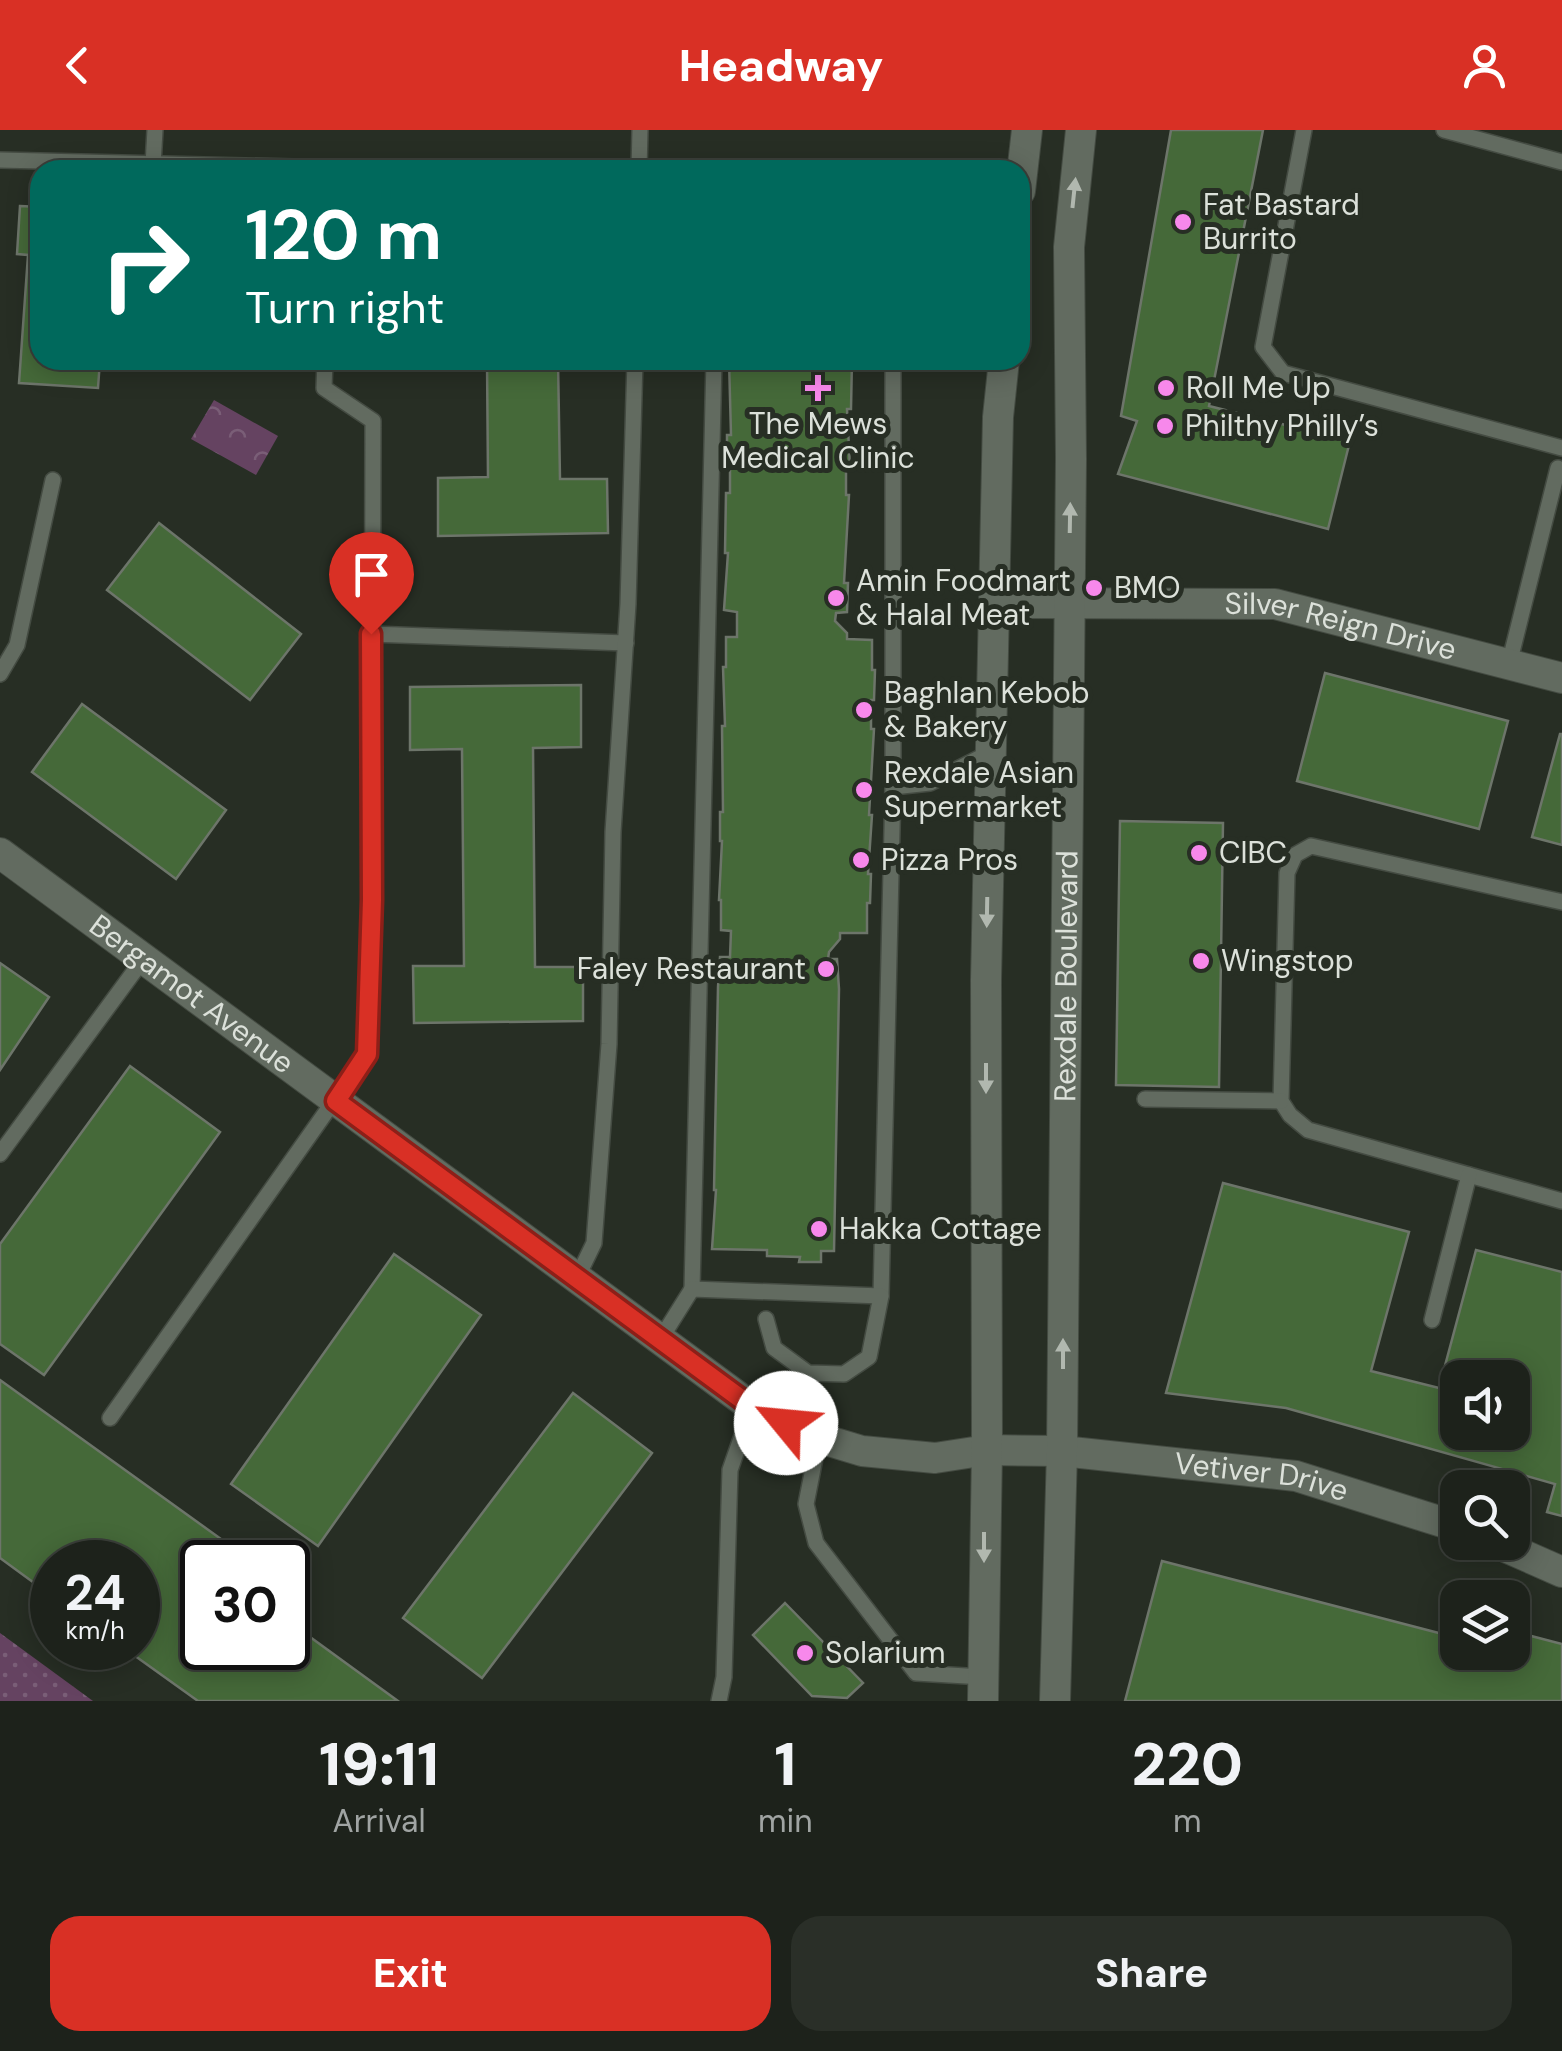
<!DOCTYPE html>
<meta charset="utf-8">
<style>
:root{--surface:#1d221b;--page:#2a2f28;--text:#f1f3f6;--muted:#a0a4a3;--line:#3b3f3a;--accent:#d93025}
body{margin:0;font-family:"DM Sans",sans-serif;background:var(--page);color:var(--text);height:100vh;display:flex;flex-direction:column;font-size:38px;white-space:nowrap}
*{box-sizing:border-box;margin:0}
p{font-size:32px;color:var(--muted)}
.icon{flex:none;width:55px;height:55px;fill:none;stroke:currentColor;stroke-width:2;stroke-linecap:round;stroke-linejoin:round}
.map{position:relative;height:1571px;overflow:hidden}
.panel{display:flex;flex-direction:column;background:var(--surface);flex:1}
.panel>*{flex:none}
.top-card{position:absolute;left:30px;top:30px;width:1000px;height:210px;border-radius:30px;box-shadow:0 5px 25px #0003,0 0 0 2px var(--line);background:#00695c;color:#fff;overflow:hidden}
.controls{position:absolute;left:1440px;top:1230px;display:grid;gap:20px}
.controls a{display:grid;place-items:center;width:90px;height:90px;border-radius:20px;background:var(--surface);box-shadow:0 5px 25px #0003,0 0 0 2px var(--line);font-size:50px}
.speed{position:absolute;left:30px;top:1410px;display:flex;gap:20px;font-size:50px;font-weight:700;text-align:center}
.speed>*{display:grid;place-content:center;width:130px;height:130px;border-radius:50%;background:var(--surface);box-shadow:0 5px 25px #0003,0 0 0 2px var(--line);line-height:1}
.speed small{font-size:25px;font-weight:400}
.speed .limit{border:5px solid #111;border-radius:15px;background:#fff;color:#111}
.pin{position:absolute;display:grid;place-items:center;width:85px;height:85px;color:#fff;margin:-102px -42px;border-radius:50% 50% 50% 0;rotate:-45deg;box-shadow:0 0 10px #0007}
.pin .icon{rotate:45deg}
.me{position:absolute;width:110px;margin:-55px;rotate:298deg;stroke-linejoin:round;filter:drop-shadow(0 0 8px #0008)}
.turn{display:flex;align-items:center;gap:35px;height:210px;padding:0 50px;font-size:45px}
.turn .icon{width:130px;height:130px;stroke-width:2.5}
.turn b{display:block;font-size:70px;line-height:85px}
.eta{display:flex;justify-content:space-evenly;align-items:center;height:170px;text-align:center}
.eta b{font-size:60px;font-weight:800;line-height:70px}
.button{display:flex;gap:20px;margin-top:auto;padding:20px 50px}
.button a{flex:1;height:115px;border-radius:30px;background:var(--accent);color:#fff;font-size:40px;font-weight:800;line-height:115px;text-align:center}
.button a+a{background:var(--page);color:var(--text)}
header{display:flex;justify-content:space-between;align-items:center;height:130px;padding:0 50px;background:var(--accent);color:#fff;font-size:45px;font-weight:800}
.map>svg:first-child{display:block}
</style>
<header><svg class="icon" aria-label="back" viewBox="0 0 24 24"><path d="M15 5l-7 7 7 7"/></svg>Headway<svg class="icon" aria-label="person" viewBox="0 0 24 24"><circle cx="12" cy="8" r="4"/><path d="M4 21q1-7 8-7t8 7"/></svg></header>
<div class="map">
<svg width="1562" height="1571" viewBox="0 0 1562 1571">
<defs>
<pattern id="grass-dots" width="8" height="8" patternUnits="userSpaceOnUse" patternTransform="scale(2.5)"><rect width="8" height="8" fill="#654361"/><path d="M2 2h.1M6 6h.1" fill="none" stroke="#7a5e77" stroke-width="1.8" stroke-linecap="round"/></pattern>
<pattern id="park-crowns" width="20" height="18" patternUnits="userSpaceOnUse" patternTransform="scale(2.5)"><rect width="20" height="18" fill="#654361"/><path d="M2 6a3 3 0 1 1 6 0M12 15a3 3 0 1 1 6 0" fill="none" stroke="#7a5e77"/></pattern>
</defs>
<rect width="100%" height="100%" fill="#272e24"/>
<path fill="url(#grass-dots)" d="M0 1503 93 1571H0Z"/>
<path fill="url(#park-crowns)" d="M214 270 278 306 256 345 191 309Z"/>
<g fill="#456939" stroke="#6d756a" stroke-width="2.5" fill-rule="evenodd">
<path d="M1171 0H1263L1209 276 1350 311 1328 399 1118 344 1137 291 1121 286Z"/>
<path d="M20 76 40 77V230H100L98 258 19 253 28 125 17 124Z"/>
<path d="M487 230H558L560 349H607L608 403 438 406V348L488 347Z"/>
<path d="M729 230H852L851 279H847L850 338H846V365H849L844 453H848L847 482 836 483 835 491 847 503V509L872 510V540H875L874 570H871V599H874L869 685H872L868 744H871L870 773H867V803H840V809L829 822 828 829H837L839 859 834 1121H821V1132H799L800 1127 767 1126V1120L712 1119 716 1060H714L718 857 720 827H730L731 801 721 800V770H719L722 711H720V682H723L722 596H725L723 537H726V507H737V482L724 480 728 423H725L726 363H730V336L727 335V305H731Z"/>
<path d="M159 393 301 504 250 570 107 460Z"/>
<path d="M1325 543 1508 591 1479 699 1297 651Z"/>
<path d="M581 555V617L533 618 535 837H583V891L414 893 413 836H464L462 619 410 620V557Z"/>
<path d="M82 574 226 680 176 749 32 642Z"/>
<path d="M1560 604H1562V715L1532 707Z"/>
<path d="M1120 691 1223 693 1219 957 1116 955Z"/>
<path d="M0 833 49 867 0 940Z"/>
<path d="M130 936 220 1002 44 1245 0 1214V1114Z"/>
<path d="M1223 1053 1409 1102 1371 1241 1439 1258 1476 1120 1562 1142V1386L1547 1382 1555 1354 1286 1278 1166 1263ZM1458 1248H1512V1302H1458Z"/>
<path d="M394 1124 481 1185 318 1416 231 1354Z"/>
<path d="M0 1250 239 1422 232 1432H202V1518H288V1491L398 1571H198L124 1518H138V1432H52V1466L0 1428Z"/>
<path d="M573 1263 652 1323 482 1548 403 1488Z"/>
<path d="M1162 1431 1458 1508V1522H1512V1501L1562 1514V1571H1125Z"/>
<path d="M785 1473 863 1553 847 1568 812 1566 753 1505Z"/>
</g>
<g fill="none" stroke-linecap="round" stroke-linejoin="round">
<g stroke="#444b42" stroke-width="18">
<g id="lane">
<path d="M1304 0 1263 217 1283 243 1562 318"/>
<path d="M1444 0 1562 32"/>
<path d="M0 30 415 40"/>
<path d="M153 35 155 0"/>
<path d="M639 40 640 0"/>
<path d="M371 504 626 513"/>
<path d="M1509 534 1558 338"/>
<path d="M0 544 17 515 53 350"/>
<path d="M893 657 930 653 991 622"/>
<path d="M1562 772 1311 716 1295 725 1287 743 1281 971 1290 985 1308 1000 1562 1071"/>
<path d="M1145 969 1281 971"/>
<path d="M0 1024 144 828"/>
<path d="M576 1150 594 1113 609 914 613 702 628 474 635 230"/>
<path d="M692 1159 714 230"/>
<path d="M881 1166 893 657V230"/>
<path d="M1432 1190 1469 1045"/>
<path d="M660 1210 692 1159 881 1166 869 1227 844 1244 808 1243 774 1218 766 1189"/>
<path d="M110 1288 367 924 372 771 373 291 324 258 325 230"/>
<path d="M819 1308 806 1374 816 1413 916 1543 983 1547"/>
<path d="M719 1571 724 1547 730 1340 752 1277"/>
</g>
</g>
<g stroke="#444b42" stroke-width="32">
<g id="street">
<path id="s1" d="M995 473 1275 474 1562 548"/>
<path id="s2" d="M0 723 752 1277 819 1308 862 1321 935 1328 987 1320 1062 1321 1296 1346 1458 1397"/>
<path d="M1494 1412 1562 1442"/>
</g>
</g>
<g stroke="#444b42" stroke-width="32">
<g id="secondary">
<path d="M1020 61 1027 0"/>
<path d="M983 1571 987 1320 986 850 998 287 1004 230"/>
<path id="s3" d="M1055 1571 1062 1321 1071 329 1069 117 1081 0"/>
</g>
</g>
<use href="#lane" stroke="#626b60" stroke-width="15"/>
<use href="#street" stroke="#626b60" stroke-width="30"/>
<use href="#secondary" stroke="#626b60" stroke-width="30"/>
</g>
<defs><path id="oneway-solid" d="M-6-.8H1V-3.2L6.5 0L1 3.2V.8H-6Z" transform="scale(2.5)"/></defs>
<g fill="#b1b8af">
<use href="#oneway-solid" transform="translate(1074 63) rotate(-84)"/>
<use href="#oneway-solid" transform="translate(1070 388) rotate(-89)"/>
<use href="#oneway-solid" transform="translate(987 782) rotate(91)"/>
<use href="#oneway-solid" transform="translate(986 948) rotate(90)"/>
<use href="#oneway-solid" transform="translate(1063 1224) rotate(-90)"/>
<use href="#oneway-solid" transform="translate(984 1417) rotate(90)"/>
</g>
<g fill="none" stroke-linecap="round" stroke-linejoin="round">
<g stroke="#8d1f18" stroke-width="25">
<path id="route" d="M371 504 372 770 367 924 336 971 752 1277 786 1293"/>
</g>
<use href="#route" stroke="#d93025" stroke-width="18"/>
</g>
<g fill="#f788eb" stroke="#272e24" stroke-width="4">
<circle cx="1183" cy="92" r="10"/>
<path d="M813 243h10v10h10v10h-10v10h-10v-10h-10v-10h10z"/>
<circle cx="1166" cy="258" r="10"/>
<circle cx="1165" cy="296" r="10"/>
<circle cx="1094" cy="458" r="10"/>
<circle cx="836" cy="468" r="10"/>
<circle cx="864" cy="580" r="10"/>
<circle cx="864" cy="660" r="10"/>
<circle cx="1199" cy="723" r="10"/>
<circle cx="861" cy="730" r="10"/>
<circle cx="1201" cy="831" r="10"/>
<circle cx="826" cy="839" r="10"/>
<circle cx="819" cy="1099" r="10"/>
<circle cx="805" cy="1523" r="10"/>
</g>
<g text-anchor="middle" stroke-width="10" stroke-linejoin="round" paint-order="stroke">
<g font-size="30" fill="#dce1da" stroke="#272e24" text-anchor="start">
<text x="1203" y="85">Fat Bastard<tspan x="1203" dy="34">Burrito</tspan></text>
<text x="1186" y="268">Roll Me Up</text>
<text x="818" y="304" text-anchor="middle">The Mews<tspan x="818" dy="34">Medical Clinic</tspan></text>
<text x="1185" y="306">Philthy Philly’s</text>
<text x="856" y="461">Amin Foodmart<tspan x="856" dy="34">&amp; Halal Meat</tspan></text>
<text x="1114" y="468">BMO</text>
<text x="884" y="573">Baghlan Kebob<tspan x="884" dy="34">&amp; Bakery</tspan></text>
<text x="884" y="653">Rexdale Asian<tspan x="884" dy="34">Supermarket</tspan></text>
<text x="1219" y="733">CIBC</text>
<text x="881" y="740">Pizza Pros</text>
<text x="1221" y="841">Wingstop</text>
<text x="806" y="849" text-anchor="end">Faley Restaurant</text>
<text x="839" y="1109">Hakka Cottage</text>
<text x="825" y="1533">Solarium</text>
</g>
<g font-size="30" fill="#dce1da" stroke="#272e24">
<text dy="10" stroke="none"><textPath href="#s1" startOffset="348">Silver Reign Drive</textPath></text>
<text dy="10" stroke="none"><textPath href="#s3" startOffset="725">Rexdale Boulevard</textPath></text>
<text dy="10" stroke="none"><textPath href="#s2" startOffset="238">Bergamot Avenue</textPath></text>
<text dy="10" stroke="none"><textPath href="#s2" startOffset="1455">Vetiver Drive</textPath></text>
</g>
</g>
</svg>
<div class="controls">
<a><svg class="icon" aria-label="sound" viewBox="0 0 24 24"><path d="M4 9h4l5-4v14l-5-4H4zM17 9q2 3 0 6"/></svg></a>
<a><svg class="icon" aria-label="search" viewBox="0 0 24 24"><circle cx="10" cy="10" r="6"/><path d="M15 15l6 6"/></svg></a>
<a><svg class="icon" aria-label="layers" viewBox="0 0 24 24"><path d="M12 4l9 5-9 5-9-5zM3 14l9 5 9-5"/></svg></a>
</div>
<div class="speed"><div>24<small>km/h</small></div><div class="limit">30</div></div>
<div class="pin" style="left:371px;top:504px;background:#d93025"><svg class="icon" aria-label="arrive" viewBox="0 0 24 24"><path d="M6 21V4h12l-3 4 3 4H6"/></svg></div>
<svg class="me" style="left:786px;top:1293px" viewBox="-20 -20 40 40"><circle r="19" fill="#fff"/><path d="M0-13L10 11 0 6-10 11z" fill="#d93025"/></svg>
<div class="top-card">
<div class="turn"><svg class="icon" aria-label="right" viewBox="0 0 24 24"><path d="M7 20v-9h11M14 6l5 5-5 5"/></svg><div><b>120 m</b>Turn right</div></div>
</div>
</div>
<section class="panel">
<div class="eta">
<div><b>19:11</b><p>Arrival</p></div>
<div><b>1</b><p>min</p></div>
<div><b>220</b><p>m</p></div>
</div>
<div class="button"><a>Exit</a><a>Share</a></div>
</section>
